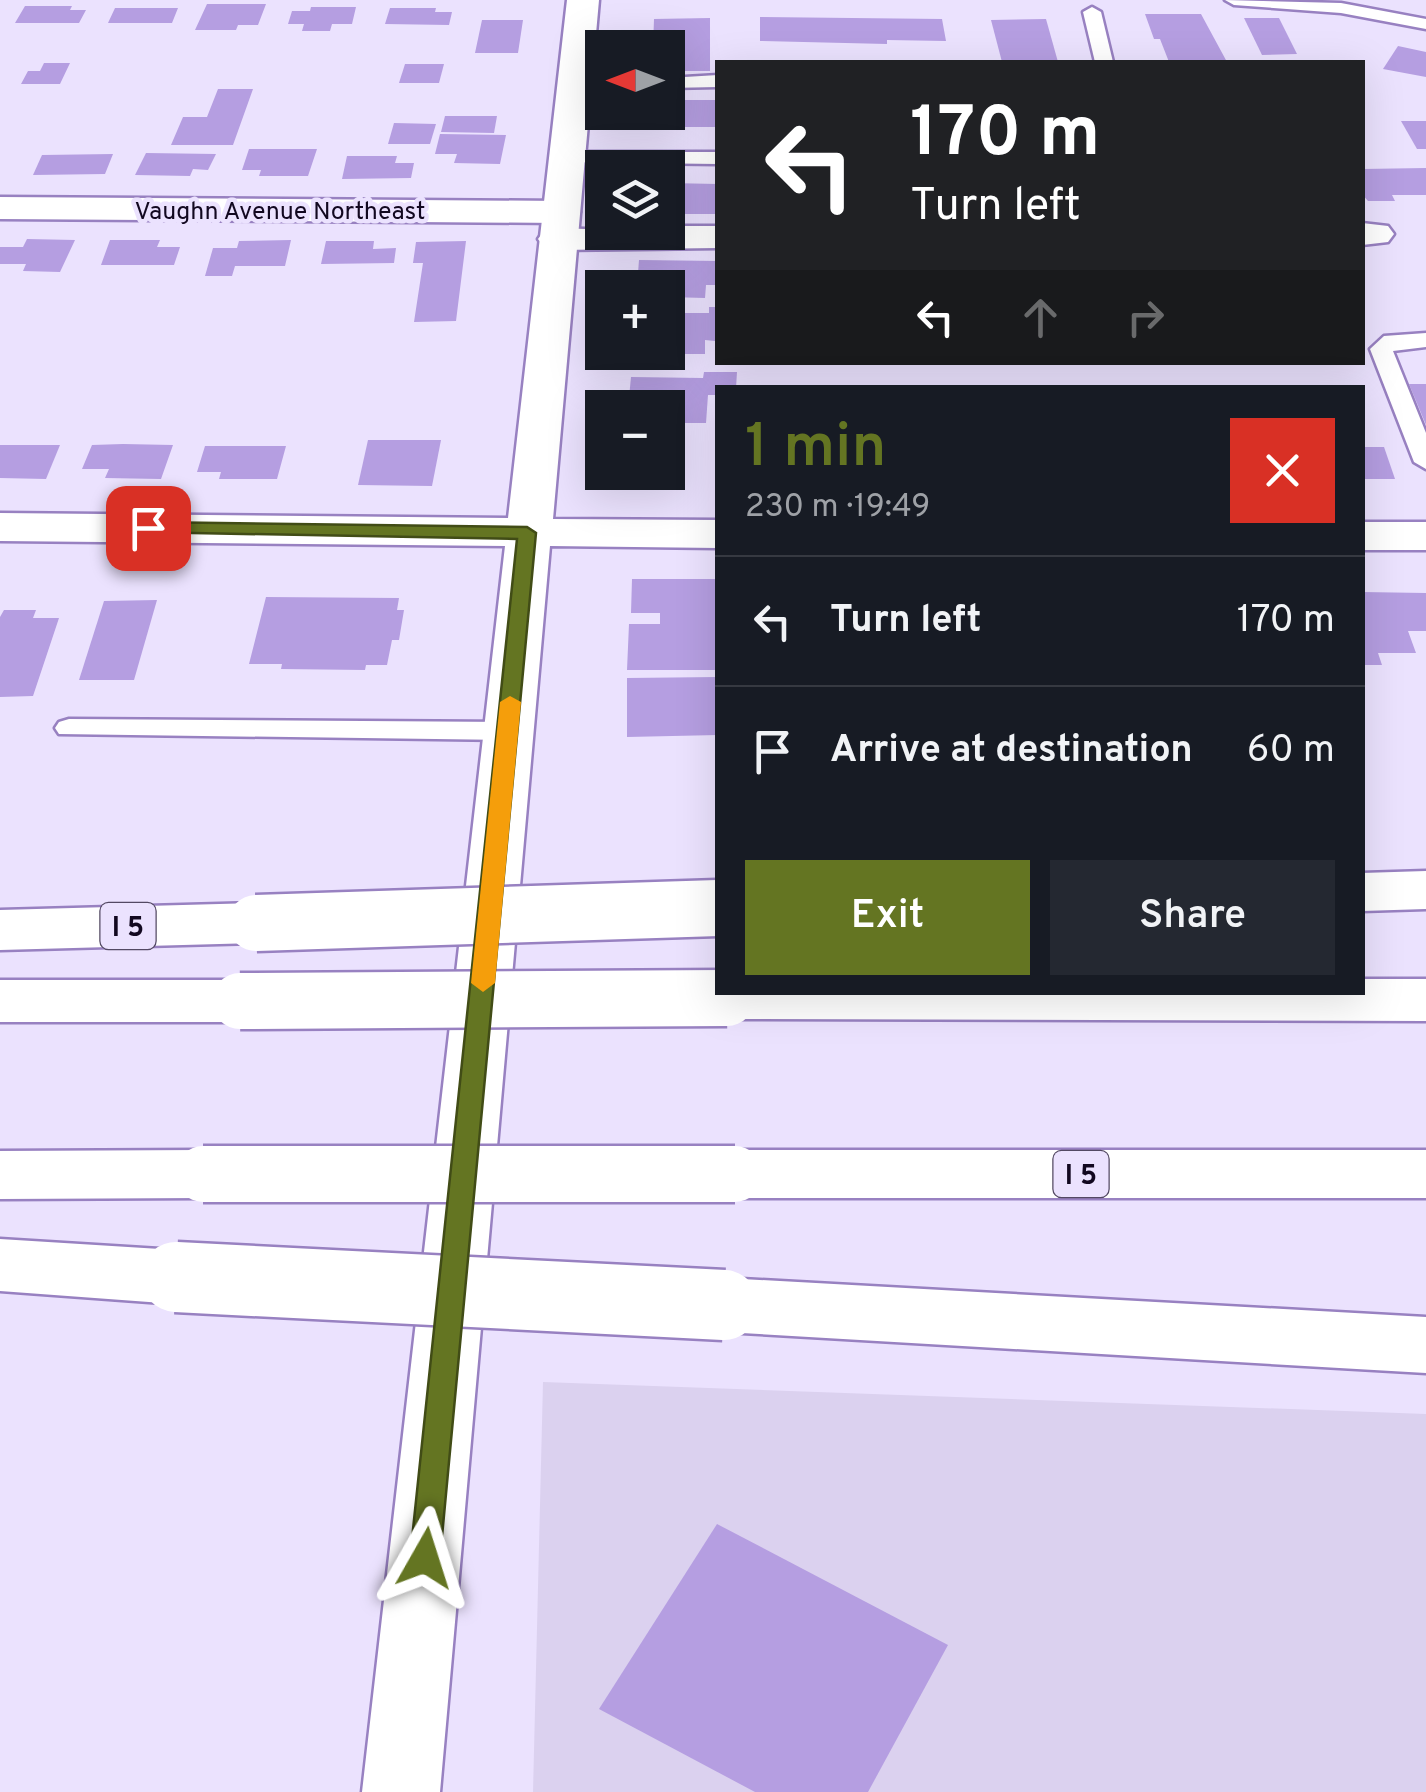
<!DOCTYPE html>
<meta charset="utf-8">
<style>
:root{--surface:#171b24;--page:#242831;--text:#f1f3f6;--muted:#9ea1a6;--line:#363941;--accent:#647522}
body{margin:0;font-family:Overpass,sans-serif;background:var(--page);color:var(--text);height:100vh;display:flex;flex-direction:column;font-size:38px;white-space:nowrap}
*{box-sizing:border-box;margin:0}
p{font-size:32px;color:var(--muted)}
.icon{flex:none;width:55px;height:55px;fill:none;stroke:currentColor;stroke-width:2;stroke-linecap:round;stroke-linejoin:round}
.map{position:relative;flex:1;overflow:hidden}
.details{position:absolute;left:715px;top:385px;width:650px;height:610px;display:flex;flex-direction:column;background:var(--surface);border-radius:0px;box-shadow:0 10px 40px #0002}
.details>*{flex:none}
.hud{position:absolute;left:715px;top:60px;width:650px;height:305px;border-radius:0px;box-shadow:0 10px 40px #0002;background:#202124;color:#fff;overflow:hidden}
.needle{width:65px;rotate:270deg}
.fabs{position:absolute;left:585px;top:30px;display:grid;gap:20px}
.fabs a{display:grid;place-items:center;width:100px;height:100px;border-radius:0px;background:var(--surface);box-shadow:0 10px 40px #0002;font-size:50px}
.pin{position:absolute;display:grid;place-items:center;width:85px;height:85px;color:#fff;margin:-42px;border-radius:20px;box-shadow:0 5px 15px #0006}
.me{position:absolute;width:110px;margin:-55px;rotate:6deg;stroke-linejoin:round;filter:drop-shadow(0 0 8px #0008)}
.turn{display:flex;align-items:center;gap:35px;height:210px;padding:0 30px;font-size:45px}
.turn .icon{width:130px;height:130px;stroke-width:2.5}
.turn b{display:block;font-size:70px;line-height:85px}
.lanes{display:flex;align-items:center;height:95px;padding:0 30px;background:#0003;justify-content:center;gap:50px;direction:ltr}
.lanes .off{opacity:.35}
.round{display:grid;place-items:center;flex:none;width:105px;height:105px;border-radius:0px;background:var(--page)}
.head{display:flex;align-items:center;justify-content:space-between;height:170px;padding:0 30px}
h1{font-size:60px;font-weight:600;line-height:75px;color:var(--accent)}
.button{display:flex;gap:20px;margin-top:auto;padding:20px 30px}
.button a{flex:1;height:115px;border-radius:0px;background:var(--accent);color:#fff;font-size:40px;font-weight:600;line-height:115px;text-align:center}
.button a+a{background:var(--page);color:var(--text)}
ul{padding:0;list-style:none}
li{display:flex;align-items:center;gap:30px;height:130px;padding:0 30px;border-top:2px solid var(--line)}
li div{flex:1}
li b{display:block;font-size:38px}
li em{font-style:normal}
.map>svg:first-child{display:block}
</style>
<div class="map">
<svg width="1426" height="1792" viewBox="0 0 1426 1792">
<rect width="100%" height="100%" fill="#ebe2fe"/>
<path fill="#dbd1ef" d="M543 1382 1426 1414V1792H533Z"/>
<g fill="#b59ee1">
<path d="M207 4H266L258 25H238L236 30H195Z"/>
<path d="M25 6H72L70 10H86L79 23H15Z"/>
<path d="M311 7H356L352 24H332L330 31H302L304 24H288L292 11H310Z"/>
<path d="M115 8H178L172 23H108Z"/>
<path d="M390 8H436L435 12H452L449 25 385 24Z"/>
<path d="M1145 14H1201L1227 62H1169L1160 39H1154Z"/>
<path d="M760 17 942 19 946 41 887 40V44L760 41Z"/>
<path d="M710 18V71H668V48H653L654 19Z"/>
<path d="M1244 18H1279L1297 54 1262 55Z"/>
<path d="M1046 19 1058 62H1002L991 20Z"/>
<path d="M482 20H523L518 53H475Z"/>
<path d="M1398 46 1426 52V77L1383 69Z"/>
<path d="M44 63H70L60 84H21L28 71H40Z"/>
<path d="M405 64H444L439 83H399Z"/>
<path d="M218 89H253L233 145H171L183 117H207Z"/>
<path d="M668 100H718V127H654L655 112H668Z"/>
<path d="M445 116H497L494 133 441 132Z"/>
<path d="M1401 121H1426V149H1417Z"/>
<path d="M394 123 436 124 430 144H388Z"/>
<path d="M440 134 506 135 500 164 454 163 457 154H435Z"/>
<path d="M249 149H317L308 176H259L261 170H242Z"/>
<path d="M146 153 216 154 208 170 193 169 190 176 135 175Z"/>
<path d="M113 154 105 174 33 175 42 155Z"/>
<path d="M347 156H397L395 163H414L411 178 342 179Z"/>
<path d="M1426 168V195H1392L1395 201H1368L1362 194V169Z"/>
<path d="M668 183 718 184V214H668Z"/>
<path d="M27 239 75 240 60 272 23 271 26 264H0V247H23Z"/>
<path d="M110 240H160L157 247H180L174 265H101Z"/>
<path d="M291 240 285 266H235L232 276H205L213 248H237L239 241Z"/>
<path d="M326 241H374L373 249 396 248 394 263 321 264Z"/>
<path d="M466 241 456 321 414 322 423 263H413L416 242Z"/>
<path d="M639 260 718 261V285H706L705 298 668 297V286H637Z"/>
<path d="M709 307H718V319L715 341 705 340V354H668V313H709Z"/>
<path d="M704 372H737L736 388H718V395H708L706 423H668V408H628L631 377 703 378Z"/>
<path d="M1409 384H1426V425Z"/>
<path d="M368 440H441L432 486 358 485Z"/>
<path d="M0 445H60L46 479 0 478Z"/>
<path d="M92 445 123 444 173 445 161 479 105 478 109 469H82Z"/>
<path d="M205 446H286L277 479H219L221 472H197Z"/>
<path d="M1362 447H1384L1395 479H1362Z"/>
<path d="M632 579H718V670H627L629 624H660V613H631Z"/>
<path d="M1362 592 1426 593V631H1408L1416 653H1378L1382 665H1362Z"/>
<path d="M266 597 399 598 397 610H404L399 640H392L387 665H366L365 670 281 669 282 664H249Z"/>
<path d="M157 600 134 680H79L104 601Z"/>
<path d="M4 610H36L33 618H59L33 696 0 697V617Z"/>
<path d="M718 677V735L627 737V678Z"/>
<path d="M717 1524 948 1645 868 1792H755L599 1709Z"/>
</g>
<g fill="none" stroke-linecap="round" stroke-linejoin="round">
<g stroke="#9881c1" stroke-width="5">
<g id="lane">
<path d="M1225 0 1341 3 1426 19V29L1341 13 1234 5Z"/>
<path d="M1092 7 1101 12 1113 62H1095L1083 12Z"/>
<path d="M718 75V87L668 88V78Z"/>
<path d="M574 76 602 78V88L567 86V78Z"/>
<path d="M566 152H718V164L559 162 556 158Z"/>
<path d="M1426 333V347L1393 351 1426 433V469L1414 462 1370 349 1384 336Z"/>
<path d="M69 719 508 722 518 725 522 731 518 737 508 740 59 734 55 728 59 722Z"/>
</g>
</g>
<g stroke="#9881c1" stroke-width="5">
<g id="street">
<path d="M0 197 561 201 574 204 580 212 574 220 561 223 0 219Z"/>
<path d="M1362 223 1388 226 1394 234 1388 242 1362 245Z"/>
<path d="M668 226H718V248L557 250 544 247 538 239 544 231 557 228 668 232Z"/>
</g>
</g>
<g stroke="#9881c1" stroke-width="5">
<g id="secondary">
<path d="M567 0H599L553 519 718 520V548L550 546 440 1792H362L505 546 0 541V513L508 518Z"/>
<rect x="1362" y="522" width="64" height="28"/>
</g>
</g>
<g stroke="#9881c1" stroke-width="5">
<g id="highway">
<path d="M1426 871V909L1362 911V873Z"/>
<path d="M256 903 276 909 284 923 276 937 256 943 0 950V910Z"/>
<path d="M1362 979H1426V1021L727 1019 707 1013 698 998 707 983 718 980V992H1362Z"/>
<path d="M0 980H240L260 986 269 1001 260 1016 240 1022H0Z"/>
<path d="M203 1150 225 1157 234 1174 225 1191 203 1198 0 1199V1151Z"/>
<path d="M735 1150H1426V1198H735L713 1191 704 1174 713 1157Z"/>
<path d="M0 1239 176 1250 199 1258 208 1277 199 1296 176 1304 0 1291Z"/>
<path d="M724 1278 1426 1317V1373L724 1332 701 1324 691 1305 701 1286Z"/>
</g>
</g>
<use href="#lane" fill="#fff" fill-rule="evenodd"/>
<use href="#street" fill="#fff" fill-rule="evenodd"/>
<use href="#secondary" fill="#fff" fill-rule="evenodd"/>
<use href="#highway" fill="#fff" fill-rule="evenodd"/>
<g stroke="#9881c1" stroke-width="61" stroke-linecap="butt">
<g id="highway-bridge-far1">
<path d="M256 923 718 908"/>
<path d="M240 1001 727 998"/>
<path d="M203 1174H735"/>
</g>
</g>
<g stroke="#9881c1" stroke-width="75" stroke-linecap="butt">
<path id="highway-bridge" d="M176 1277 724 1305"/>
</g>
<use href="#highway-bridge-far1" stroke="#fff" stroke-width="56"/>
<use href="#highway-bridge" stroke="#fff" stroke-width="70"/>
</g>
<path fill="#647522" stroke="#414c16" stroke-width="2.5" d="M148 522 527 527 536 533 440 1558 436 1568 425 1572 414 1568 410 1558 517 539 142 532V524Z"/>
<path fill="#f59e0b" d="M510 696 521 702 495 983 483 992 471 983 500 702Z"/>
<g text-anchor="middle" stroke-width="9" stroke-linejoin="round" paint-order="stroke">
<g font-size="25" fill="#120820" stroke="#ebe2fe">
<text x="280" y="219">Vaughn Avenue Northeast</text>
</g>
<g fill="#ebe2fe" stroke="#534963" stroke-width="2.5">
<rect x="100.5" y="903" width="55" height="46" rx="8"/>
<rect x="1053.5" y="1151" width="55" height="46" rx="8"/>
</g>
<g font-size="28" font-weight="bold" fill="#120820">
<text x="128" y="936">I 5</text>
<text x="1081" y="1184">I 5</text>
</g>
</g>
</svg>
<div class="fabs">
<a><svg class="needle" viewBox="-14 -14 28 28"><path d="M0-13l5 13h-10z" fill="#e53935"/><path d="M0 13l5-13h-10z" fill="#9ea1a6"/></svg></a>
<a><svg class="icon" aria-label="layers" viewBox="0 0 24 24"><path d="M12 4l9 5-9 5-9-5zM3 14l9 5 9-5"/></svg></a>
<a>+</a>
<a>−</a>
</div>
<div class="pin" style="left:148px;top:528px;background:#d93025"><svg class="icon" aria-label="arrive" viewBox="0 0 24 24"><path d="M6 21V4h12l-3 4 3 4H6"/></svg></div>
<svg class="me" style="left:425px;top:1558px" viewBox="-20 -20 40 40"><path d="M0-17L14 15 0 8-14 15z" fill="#647522" stroke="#fff" stroke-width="4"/></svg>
<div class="hud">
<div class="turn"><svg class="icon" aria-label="left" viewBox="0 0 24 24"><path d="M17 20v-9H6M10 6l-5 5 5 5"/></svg><div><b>170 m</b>Turn left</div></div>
<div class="lanes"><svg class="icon" aria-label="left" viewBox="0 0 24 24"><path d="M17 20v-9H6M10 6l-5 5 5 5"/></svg><svg class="icon off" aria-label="ahead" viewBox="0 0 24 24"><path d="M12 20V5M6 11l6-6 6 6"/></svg><svg class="icon off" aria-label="right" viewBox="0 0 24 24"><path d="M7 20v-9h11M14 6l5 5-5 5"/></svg></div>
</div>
<section class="details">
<div class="head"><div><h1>1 min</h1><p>230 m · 19:49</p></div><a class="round" style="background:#d93025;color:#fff"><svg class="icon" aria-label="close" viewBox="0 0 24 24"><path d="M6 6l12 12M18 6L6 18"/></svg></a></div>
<ul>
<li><svg class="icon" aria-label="left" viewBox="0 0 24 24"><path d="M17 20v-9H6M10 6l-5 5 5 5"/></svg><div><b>Turn left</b></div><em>170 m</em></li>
<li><svg class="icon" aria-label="arrive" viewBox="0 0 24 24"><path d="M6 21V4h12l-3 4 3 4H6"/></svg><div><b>Arrive at destination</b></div><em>60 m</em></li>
</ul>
<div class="button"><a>Exit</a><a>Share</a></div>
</section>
</div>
